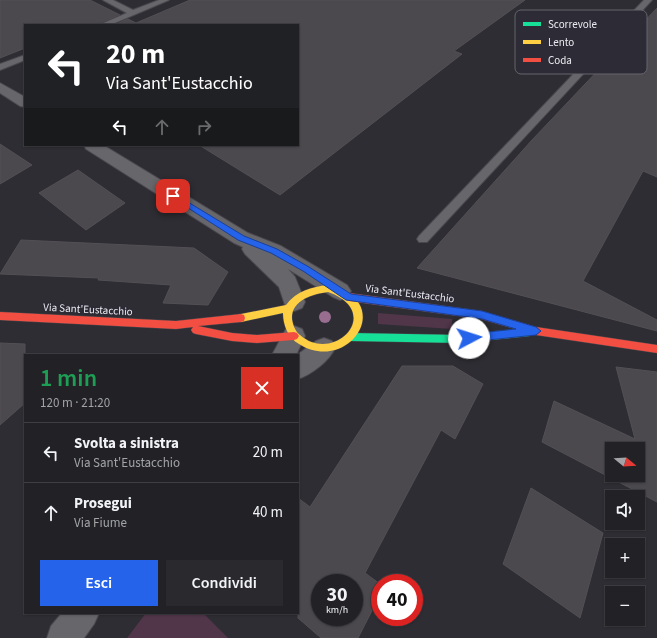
<!DOCTYPE html>
<html lang="it">
<meta charset="utf-8">
<style>
:root{--surface:#222226;--page:#2a2a2e;--text:#f1f3f6;--muted:#a2a4a7;--line:#3f3f43;--accent:#2563eb}
body{margin:0;font-family:"Source Sans 3",sans-serif;background:var(--page);color:var(--text);height:100vh;display:flex;flex-direction:column;font-size:15px;white-space:nowrap}
*{box-sizing:border-box;margin:0}
p{font-size:13px;color:var(--muted)}
.icon{flex:none;width:22px;height:22px;fill:none;stroke:currentColor;stroke-width:2;stroke-linecap:round;stroke-linejoin:round}
.map{position:relative;flex:1;overflow:hidden}
.side{position:absolute;left:24px;top:354px;width:275px;height:260px;display:flex;flex-direction:column;background:var(--surface);border-radius:0px;box-shadow:0 1px 3px #0004,0 0 0 1px var(--line)}
.side>*{flex:none}
.hud{position:absolute;left:24px;top:24px;width:275px;height:122px;border-radius:0px;box-shadow:0 1px 3px #0004,0 0 0 1px var(--line);background:#202124;color:#fff;overflow:hidden}
.needle{width:26px;rotate:108deg}
.buttons{position:absolute;left:605px;top:442px;display:grid;gap:8px}
.buttons a{display:grid;place-items:center;width:40px;height:40px;border-radius:0px;background:var(--surface);box-shadow:0 1px 3px #0004,0 0 0 1px var(--line);font-size:20px}
.speed{position:absolute;left:311px;top:574px;display:flex;gap:8px;font-size:20px;font-weight:700;text-align:center}
.speed>*{display:grid;place-content:center;width:52px;height:52px;border-radius:50%;background:var(--surface);box-shadow:0 1px 3px #0004,0 0 0 1px var(--line);line-height:1}
.speed small{font-size:10px;font-weight:400}
.speed .limit{border:6px solid #d22;background:#fff;color:#111}
.pin{position:absolute;display:grid;place-items:center;width:34px;height:34px;color:#fff;margin:-17px;border-radius:8px;box-shadow:0 2px 6px #0006}
.me{position:absolute;width:44px;margin:-22px;rotate:85deg;stroke-linejoin:round;filter:drop-shadow(0 0 3px #0008)}
.turn{display:flex;align-items:center;gap:14px;height:84px;padding:0 16px;font-size:18px}
.turn .icon{width:52px;height:52px;stroke-width:2.5}
.turn b{display:block;font-size:28px;line-height:34px}
.lanes{display:flex;align-items:center;height:38px;padding:0 16px;background:#0003;justify-content:center;gap:20px;direction:ltr}
.lanes .off{opacity:.35}
.round{display:grid;place-items:center;flex:none;width:42px;height:42px;border-radius:0px;background:var(--page)}
.head{display:flex;align-items:center;justify-content:space-between;height:68px;padding:0 16px}
h1{font-size:24px;font-weight:600;line-height:30px;color:#1e9e55}
.button{display:flex;gap:8px;margin-top:auto;padding:8px 16px}
.button a{flex:1;height:46px;border-radius:0px;background:var(--accent);color:#fff;font-size:16px;font-weight:600;line-height:46px;text-align:center}
.button a+a{background:var(--page);color:var(--text)}
ul{padding:0;list-style:none}
li{display:flex;align-items:center;gap:12px;height:60px;padding:0 16px;border-top:1px solid var(--line)}
li div{flex:1}
li b{display:block;font-size:15px}
li em{font-style:normal}
.map>svg:first-child{display:block}
</style>
<div class="map">
<svg width="657" height="638" viewBox="0 0 657 638">
<rect width="100%" height="100%" fill="#2e2d33"/>
<g fill="#51364a">
<path d="M378 313 452 319V329L378 324Z"/>
<path d="M146 613H203L228 638H127Z"/>
</g>
<g fill="#4c494e" stroke="#525054" fill-rule="evenodd">
<path d="M0 0H90L120 15 98 25H25V48L0 58Z"/>
<path d="M190 0H525L454 51 462 54 280 195 199 145H298V25H114L128 19 136 23Z"/>
<path d="M657 8V177L643 171 583 281 657 320V331L417 268 532 140Z"/>
<path d="M0 144 32 165 0 184Z"/>
<path d="M78 170 125 203 86 230 39 193Z"/>
<path d="M21 240 194 248 228 272 208 305 163 303 171 285 98 280 99 278 0 274Z"/>
<path d="M0 343 25 344V403L0 425Z"/>
<path d="M402 366H453L483 384 455 439 441 430 365 573 380 584V595L358 638H321L298 618V498L310 507ZM320 583H354V617H320Z"/>
<path d="M616 367 657 372V502L542 442 554 401 635 439ZM612 449H638V475H612Z"/>
<path d="M531 488 603 533 580 618 503 564Z"/>
</g>
<g fill="none" stroke-linecap="round" stroke-linejoin="round">
<g stroke="#4a484e" stroke-width="2">
<g id="lane">
<path d="M103 0H113L133 10 159 0H169L110 25H99L127 13Z"/>
<path d="M644 0H652L427 242H419L417 239 419 236Z"/>
<path d="M25 55V60L0 70V64Z"/>
</g>
</g>
<g stroke="#4a484e" stroke-width="2">
<g id="street">
<path d="M0 83 25 97V107L20 106 0 93Z"/>
<path d="M84 145H103L248 233 281 246 347 285 351 291 347 297 340 300 333 297 288 269 295 277 305 302 302 308 294 311 286 308 279 287 245 254 242 249 243 247 234 243 86 149Z"/>
<path d="M294 326 302 329 305 336 296 355H272L286 329Z"/>
<path d="M324 338 332 341 335 348C329 361 312 374 298 379L297 355 316 341Z"/>
<path d="M62 613H99L94 624 84 638H47L51 626Z"/>
</g>
</g>
<g stroke="#4a484e" stroke-width="1">
<path id="fast" d="M529 328 532 329 534 332 532 335 529 336 461 343 351 341 348 340 346 337 348 334 351 333 461 335Z"/>
</g>
<g stroke="#4a484e" stroke-width="1">
<path id="slow" d="M328 285C334 287 342 289 348 292 387 319 341 371 299 344 288 338 283 325 283 313L241 322 238 321 237 318 238 315 241 314 286 305C296 291 312 287 328 285ZM328 292C385 312 334 365 300 335 295 331 293 325 292 319 291 300 313 294 328 292Z"/>
</g>
<g stroke="#4a484e" stroke-width="1">
<g id="jam">
<path d="M349 293 481 311 536 327 657 345V353L536 335 481 319 349 301 346 300 345 297 346 294Z"/>
<path d="M0 312 176 321 241 314 244 315 245 318 244 321 241 322 198 326 232 333 257 335 294 332 297 333 299 336 297 339 294 340 257 343 232 341 196 334 193 333 191 330 193 327 176 329 0 320Z"/>
</g>
</g>
<use href="#lane" fill="#67666a" fill-rule="evenodd"/>
<use href="#street" fill="#67666a" fill-rule="evenodd"/>
<use href="#fast" fill="#16e098" fill-rule="evenodd"/>
<use href="#slow" fill="#ffcf43" fill-rule="evenodd"/>
<use href="#jam" fill="#f24e42" fill-rule="evenodd"/>
</g>
<circle fill="#986d8f" cx="325" cy="317" r="6"/>
<path fill="#2563eb" stroke="#184099" d="M173 193 244 236 277 249 309 267 351 294 482 311 536 327 541 331 536 335 469 342 465 338 469 334 516 329 482 319 346 300 303 271 271 253 238 240 171 197 170 196Z"/>
<g text-anchor="middle" stroke-width="3" stroke-linejoin="round" paint-order="stroke">
<g font-size="11" fill="#eceaf1" stroke="#2d2b35">
<text transform="translate(410 293) rotate(7)" y="4">Via Sant'Eustacchio</text>
<text transform="translate(88 309) rotate(3)" y="4">Via Sant'Eustacchio</text>
</g>
</g>
<rect x="515" y="10" width="132" height="64" rx="6" fill="#2d2b35" stroke="#66646d" stroke-width="1"/>
<rect x="523" y="22" width="18" height="4" fill="#16e098"/>
<rect x="523" y="40" width="18" height="4" fill="#ffcf43"/>
<rect x="523" y="58" width="18" height="4" fill="#f24e42"/>
<g font-size="11" fill="#eceaf1">
<text x="548" y="28">Scorrevole</text>
<text x="548" y="46">Lento</text>
<text x="548" y="64">Coda</text>
</g>
</svg>
<div class="buttons">
<a><svg class="needle" viewBox="-14 -14 28 28"><path d="M0-13l5 13h-10z" fill="#e53935"/><path d="M0 13l5-13h-10z" fill="#a2a4a7"/></svg></a>
<a><svg class="icon" aria-label="sound" viewBox="0 0 24 24"><path d="M4 9h4l5-4v14l-5-4H4zM17 9q2 3 0 6"/></svg></a>
<a>+</a>
<a>−</a>
</div>
<div class="speed"><div>30<small>km/h</small></div><div class="limit">40</div></div>
<div class="pin" style="left:173px;top:196px;background:#d93025"><svg class="icon" aria-label="arrive" viewBox="0 0 24 24"><path d="M6 21V4h12l-3 4 3 4H6"/></svg></div>
<svg class="me" style="left:469px;top:338px" viewBox="-20 -20 40 40"><circle r="19" fill="#fff"/><path d="M0-13L10 11 0 6-10 11z" fill="#2563eb"/></svg>
<div class="hud">
<div class="turn"><svg class="icon" aria-label="left" viewBox="0 0 24 24"><path d="M17 20v-9H6M10 6l-5 5 5 5"/></svg><div><b>20 m</b>Via Sant'Eustacchio</div></div>
<div class="lanes"><svg class="icon" aria-label="left" viewBox="0 0 24 24"><path d="M17 20v-9H6M10 6l-5 5 5 5"/></svg><svg class="icon off" aria-label="ahead" viewBox="0 0 24 24"><path d="M12 20V5M6 11l6-6 6 6"/></svg><svg class="icon off" aria-label="right" viewBox="0 0 24 24"><path d="M7 20v-9h11M14 6l5 5-5 5"/></svg></div>
</div>
<section class="side">
<div class="head"><div><h1>1 min</h1><p>120 m · 21:20</p></div><a class="round" style="background:#d93025;color:#fff"><svg class="icon" aria-label="close" viewBox="0 0 24 24"><path d="M6 6l12 12M18 6L6 18"/></svg></a></div>
<ul>
<li><svg class="icon" aria-label="left" viewBox="0 0 24 24"><path d="M17 20v-9H6M10 6l-5 5 5 5"/></svg><div><b>Svolta a sinistra</b><p>Via Sant'Eustacchio</p></div><em>20 m</em></li>
<li><svg class="icon" aria-label="ahead" viewBox="0 0 24 24"><path d="M12 20V5M6 11l6-6 6 6"/></svg><div><b>Prosegui</b><p>Via Fiume</p></div><em>40 m</em></li>
</ul>
<div class="button"><a>Esci</a><a>Condividi</a></div>
</section>
</div>
